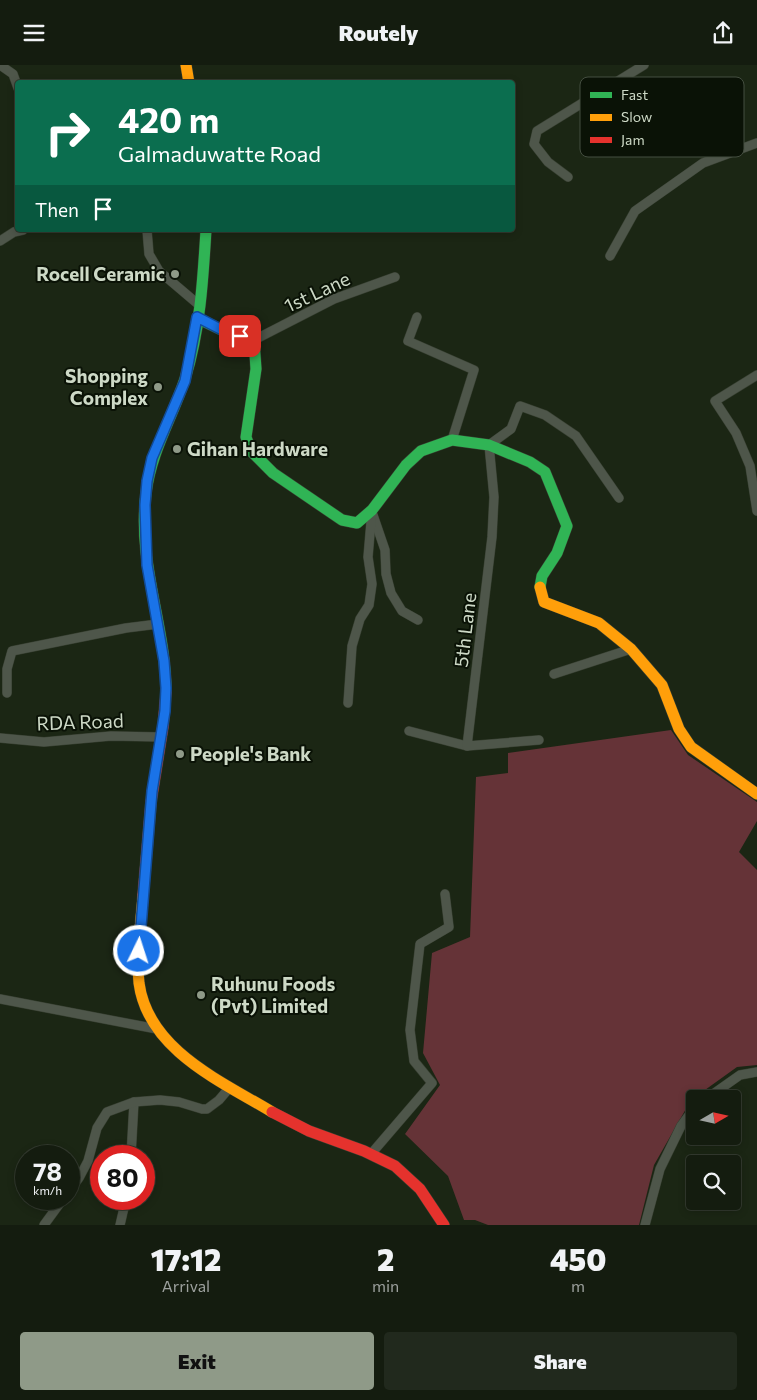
<!DOCTYPE html>
<style>
:root{--surface:#141c0f;--page:#21291d;--text:#f1f3f6;--muted:#9da19e;--line:#333a2f;--accent:#8f9a88}
body{margin:0;font-family:Commissioner,sans-serif;background:var(--page);color:var(--text);height:100vh;display:flex;flex-direction:column;font-size:19px;white-space:nowrap}
*{box-sizing:border-box;margin:0}
p{font-size:16px;color:var(--muted)}
.icon{flex:none;width:28px;height:28px;fill:none;stroke:currentColor;stroke-width:2;stroke-linecap:round;stroke-linejoin:round}
.map{position:relative;height:1160px;overflow:hidden}
.sheet{display:flex;flex-direction:column;background:var(--surface);flex:1}
.sheet>*{flex:none}
.banner{position:absolute;left:15px;top:15px;width:500px;height:152px;border-radius:5px;box-shadow:0 2px 8px #0003,0 0 0 1px var(--line);background:#0b6e4f;color:#fff;overflow:hidden}
.needle{width:32px;rotate:81deg}
.tools{position:absolute;left:686px;top:1025px;display:grid;gap:10px}
.tools a{display:grid;place-items:center;width:55px;height:55px;border-radius:5px;background:var(--surface);box-shadow:0 2px 8px #0003,0 0 0 1px var(--line);font-size:25px}
.speed{position:absolute;left:15px;top:1080px;display:flex;gap:10px;font-size:25px;font-weight:700;text-align:center}
.speed>*{display:grid;place-content:center;width:65px;height:65px;border-radius:50%;background:var(--surface);box-shadow:0 2px 8px #0003,0 0 0 1px var(--line);line-height:1}
.speed small{font-size:12px;font-weight:400}
.speed .limit{border:8px solid #d22;background:#fff;color:#111}
.pin{position:absolute;display:grid;place-items:center;width:42px;height:42px;color:#fff;margin:-21px;border-radius:10px;box-shadow:0 2px 8px #0006}
.me{position:absolute;width:55px;margin:-28px;rotate:4deg;stroke-linejoin:round;filter:drop-shadow(0 0 4px #0008)}
.turn{display:flex;align-items:center;gap:18px;height:105px;padding:0 20px;font-size:22px}
.turn .icon{width:65px;height:65px;stroke-width:2.5}
.turn b{display:block;font-size:35px;line-height:42px}
.then{display:flex;align-items:center;height:48px;padding:0 20px;background:#0003;gap:10px;font-size:19px}
.eta{display:flex;justify-content:space-evenly;align-items:center;height:85px;text-align:center}
.eta b{font-size:30px;font-weight:800;line-height:35px}
.button{display:flex;gap:10px;margin-top:auto;padding:10px 20px}
.button a{flex:1;height:58px;border-radius:5px;background:var(--accent);color:#111;font-size:20px;font-weight:800;line-height:58px;text-align:center}
.button a+a{background:var(--page);color:var(--text)}
header{display:flex;justify-content:space-between;align-items:center;height:65px;padding:0 20px;background:var(--surface);font-size:22px;font-weight:800}
.map>svg:first-child{display:block}
</style>
<header><svg class="icon" aria-label="menu" viewBox="0 0 24 24"><path d="M4 6h16M4 12h16M4 18h16"/></svg>Routely<svg class="icon" aria-label="share" viewBox="0 0 24 24"><path d="M12 15V3M7 8l5-5 5 5M5 13v7h14v-7"/></svg></header>
<div class="map">
<svg width="757" height="1160" viewBox="0 0 757 1160">
<rect width="100%" height="100%" fill="#1b2614"/>
<path fill="#653337" d="M671 665 688 690 757 737V756L739 787 757 805V1000L737 1002 691 1035 654 1100 639 1160H488L475 1155H464L448 1111 405 1069 440 1020 423 988 432 888 470 872 476 712 508 708V688Z"/>
<g fill="none" stroke-linecap="round" stroke-linejoin="round">
<g stroke="#373f31" stroke-width="10">
<g id="street">
<path d="M0 0 13 9 18 23"/>
<path d="M568 112 548 97 534 79 537 66 644 0"/>
<path d="M147 165 149 189 159 206 199 240"/>
<path d="M0 176 14 167 23 165"/>
<path d="M610 191 635 146 703 98 757 78"/>
<path d="M417 252 408 276 474 305 452 375"/>
<path d="M254 275 334 234 395 212"/>
<path d="M757 310 715 336 736 368 750 401 757 446"/>
<path d="M373 450 385 485 386 509 391 528 402 546 418 555"/>
<path d="M554 609 631 584"/>
<path d="M7 628V604L12 586 126 563 158 559"/>
<path d="M348 638 352 581 360 554 369 540 372 519 368 492 372 445"/>
<path d="M409 666 467 681"/>
<path d="M0 673 44 677 111 671 161 672"/>
<path d="M539 675 467 681 492 472 494 432 489 380 511 364 520 341 545 350 576 371 619 433"/>
<path d="M0 934 157 964"/>
<path d="M706 1034 740 1010 757 1007"/>
<path d="M371 1089 432 1018 414 996 410 965 420 879 449 862 445 829"/>
<path d="M131 1091 134 1037"/>
<path d="M69 1126 79 1113 88 1096 97 1063 107 1047 134 1037 160 1035 179 1037 202 1044H207L219 1035 230 1022"/>
<path d="M44 1160 63 1134"/>
<path d="M120 1160 126 1134"/>
<path d="M645 1160 660 1104 681 1061 695 1042"/>
</g>
</g>
<g stroke="#373f31" stroke-width="12">
<g id="fast">
<path d="M197 253 226 267 254 275 256 304 246 372 251 386 273 408 342 455 357 458 372 445 406 400 421 386 452 375 489 380 530 397 545 407 567 461 557 488 542 511 540 522"/>
<path d="M166 627C166 560 137 499 146 428 151 387 172 353 185 314 200 266 203 215 206 165"/>
</g>
</g>
<g stroke="#373f31" stroke-width="12">
<g id="slow">
<path d="M186 0 189 18"/>
<path d="M540 522 544 537 599 558 631 584 662 620 679 664 691 682 757 729"/>
<path d="M143 830C141 859 136 889 139 918 148 985 221 1016 272 1047"/>
</g>
</g>
<g stroke="#373f31" stroke-width="12">
<g id="jam">
<path d="M143 830 151 737 163 662 166 627"/>
<path d="M272 1047 309 1066 364 1086 395 1101 420 1124 444 1160"/>
</g>
</g>
<use href="#street" stroke="#4e564a" stroke-width="9"/>
<use href="#fast" stroke="#30b455" stroke-width="11"/>
<use href="#slow" stroke="#ff9f0a" stroke-width="11"/>
<use href="#jam" stroke="#e5322d" stroke-width="11"/>
</g>
<g fill="none" stroke-linecap="round" stroke-linejoin="round">
<g stroke="#114b97" stroke-width="12">
<path id="route" d="M139 886 152 726 165 646 166 623 164 596 147 500 145 440 147 416 152 393 185 316 197 252 226 267 240 271"/>
</g>
<use href="#route" stroke="#1a73e8" stroke-width="9"/>
</g>
<g fill="#8f9a88" stroke="#0a1206" stroke-width="2">
<circle cx="175" cy="209" r="5"/>
<circle cx="158" cy="322" r="5"/>
<circle cx="177" cy="384" r="5"/>
<circle cx="180" cy="689" r="5"/>
<circle cx="201" cy="930" r="5"/>
</g>
<g text-anchor="middle" stroke-width="4" stroke-linejoin="round" paint-order="stroke">
<g font-size="19" font-weight="bold" fill="#cdd9c6" stroke="#0a1206" text-anchor="start">
<text x="165" y="216" text-anchor="end">Rocell Ceramic</text>
<text x="148" y="318" text-anchor="end">Shopping<tspan x="148" dy="22">Complex</tspan></text>
<text x="187" y="391">Gihan Hardware</text>
<text x="190" y="696">People's Bank</text>
<text x="211" y="926">Ruhunu Foods<tspan x="211" dy="22">(Pvt) Limited</tspan></text>
</g>
<g font-size="19" fill="#cdd9c6" stroke="#0a1206">
<text transform="translate(317 227) rotate(-25)" y="7">1st Lane</text>
<text transform="translate(465 565) rotate(-83)" y="7">5th Lane</text>
<text transform="translate(80 657) rotate(-2)" y="7">RDA Road</text>
</g>
</g>
<rect x="580" y="12" width="164" height="80" rx="8" fill="#0a1206" stroke="#444e40" stroke-width="1"/>
<rect x="590" y="27" width="22" height="6" fill="#30b455"/>
<rect x="590" y="49" width="22" height="7" fill="#ff9f0a"/>
<rect x="590" y="72" width="22" height="6" fill="#e5322d"/>
<g font-size="14" fill="#cdd9c6">
<text x="621" y="35">Fast</text>
<text x="621" y="57">Slow</text>
<text x="621" y="80">Jam</text>
</g>
</svg>
<div class="tools">
<a><svg class="needle" viewBox="-14 -14 28 28"><path d="M0-13l5 13h-10z" fill="#e53935"/><path d="M0 13l5-13h-10z" fill="#9da19e"/></svg></a>
<a><svg class="icon" aria-label="search" viewBox="0 0 24 24"><circle cx="10" cy="10" r="6"/><path d="M15 15l6 6"/></svg></a>
</div>
<div class="speed"><div>78<small>km/h</small></div><div class="limit">80</div></div>
<div class="pin" style="left:240px;top:271px;background:#d93025"><svg class="icon" aria-label="arrive" viewBox="0 0 24 24"><path d="M6 21V4h12l-3 4 3 4H6"/></svg></div>
<svg class="me" style="left:139px;top:886px" viewBox="-20 -20 40 40"><circle r="17" fill="#1a73e8" stroke="#fff" stroke-width="3"/><path d="M0-11L8 9 0 5-8 9z" fill="#fff"/></svg>
<div class="banner">
<div class="turn"><svg class="icon" aria-label="right" viewBox="0 0 24 24"><path d="M7 20v-9h11M14 6l5 5-5 5"/></svg><div><b>420 m</b>Galmaduwatte Road</div></div>
<div class="then">Then<svg class="icon" aria-label="arrive" viewBox="0 0 24 24"><path d="M6 21V4h12l-3 4 3 4H6"/></svg></div>
</div>
</div>
<section class="sheet">
<div class="eta">
<div><b>17:12</b><p>Arrival</p></div>
<div><b>2</b><p>min</p></div>
<div><b>450</b><p>m</p></div>
</div>
<div class="button"><a>Exit</a><a>Share</a></div>
</section>
